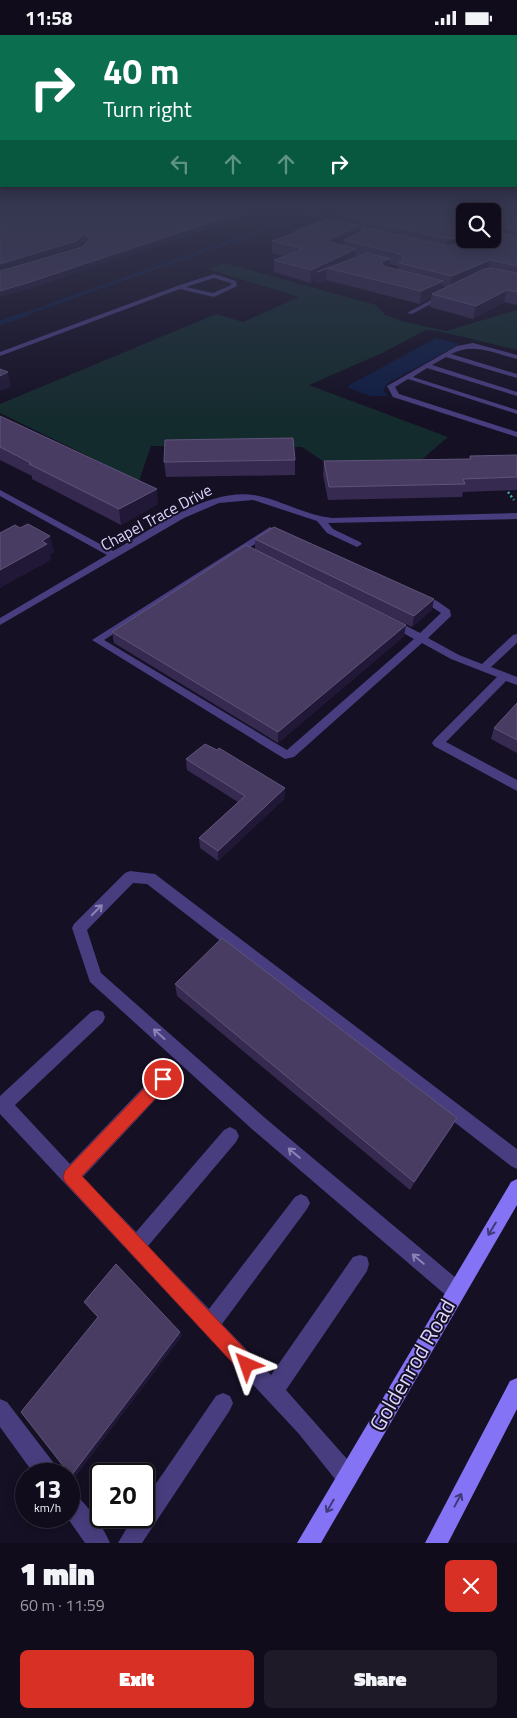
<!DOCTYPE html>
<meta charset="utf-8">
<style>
:root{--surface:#100c1b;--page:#1e1a28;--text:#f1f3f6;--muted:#9c9ba3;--line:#302c3a;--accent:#d93025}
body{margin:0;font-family:"Titillium Web",sans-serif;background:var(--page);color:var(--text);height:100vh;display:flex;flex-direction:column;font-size:19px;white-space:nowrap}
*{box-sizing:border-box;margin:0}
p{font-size:16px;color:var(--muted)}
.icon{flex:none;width:28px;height:28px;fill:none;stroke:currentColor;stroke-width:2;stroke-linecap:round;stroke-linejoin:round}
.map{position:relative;height:1508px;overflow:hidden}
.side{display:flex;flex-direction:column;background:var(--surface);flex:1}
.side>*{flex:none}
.guide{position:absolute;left:0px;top:0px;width:518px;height:152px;box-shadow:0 2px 12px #0003,0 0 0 1px var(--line);background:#0b6e4f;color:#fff;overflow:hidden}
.buttons{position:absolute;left:456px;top:168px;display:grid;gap:10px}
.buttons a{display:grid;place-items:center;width:45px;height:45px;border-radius:8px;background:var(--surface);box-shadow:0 2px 12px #0003,0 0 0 1px var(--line);font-size:25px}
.speed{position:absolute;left:15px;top:1428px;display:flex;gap:10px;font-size:25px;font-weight:700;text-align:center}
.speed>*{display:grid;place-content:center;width:65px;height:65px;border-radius:50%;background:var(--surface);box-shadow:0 2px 12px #0003,0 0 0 1px var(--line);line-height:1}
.speed small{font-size:12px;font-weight:400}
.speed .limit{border:2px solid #111;border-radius:8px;background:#fff;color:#111}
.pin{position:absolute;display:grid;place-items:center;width:42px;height:42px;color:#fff;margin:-21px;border:2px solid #fff;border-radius:50%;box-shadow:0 1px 5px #0007}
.me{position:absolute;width:55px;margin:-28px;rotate:317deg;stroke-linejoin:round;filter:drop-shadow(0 0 4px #0008)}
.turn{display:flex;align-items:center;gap:18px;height:105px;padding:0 20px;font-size:22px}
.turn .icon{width:65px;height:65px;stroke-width:2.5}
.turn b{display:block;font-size:35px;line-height:42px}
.lanes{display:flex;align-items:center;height:48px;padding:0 20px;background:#0003;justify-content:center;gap:25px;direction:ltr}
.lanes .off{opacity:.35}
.round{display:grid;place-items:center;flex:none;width:52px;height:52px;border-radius:8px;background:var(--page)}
.headline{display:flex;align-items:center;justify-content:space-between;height:85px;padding:0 20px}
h1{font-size:30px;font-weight:800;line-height:38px}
.primary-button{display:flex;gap:10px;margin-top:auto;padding:10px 20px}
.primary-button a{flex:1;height:58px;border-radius:8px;background:var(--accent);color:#fff;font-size:20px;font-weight:800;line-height:58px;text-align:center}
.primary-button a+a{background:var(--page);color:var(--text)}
.status{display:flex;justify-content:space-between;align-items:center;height:35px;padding:0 25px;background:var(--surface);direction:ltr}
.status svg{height:14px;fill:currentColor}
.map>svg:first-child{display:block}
</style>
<div class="status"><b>11:58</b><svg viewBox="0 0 49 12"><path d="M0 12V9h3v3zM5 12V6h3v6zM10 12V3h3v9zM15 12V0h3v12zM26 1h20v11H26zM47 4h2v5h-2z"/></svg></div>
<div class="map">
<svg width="517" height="1508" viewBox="0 0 517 1508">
<rect width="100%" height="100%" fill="#151024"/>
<path fill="#142b2d" d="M224 228 376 270 385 280 405 287 446 296 517 275V315L438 296 426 295 382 318 309 350 448 402 420 426H323L302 412 151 411 139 446 0 378V369L216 279 243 287 299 262 207 234Z"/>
<path fill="#0f1d43" d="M436 303 460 309 388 348 383 355 388 361H370L349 353 348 351 351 349Z"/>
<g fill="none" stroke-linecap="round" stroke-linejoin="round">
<path stroke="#0f1d43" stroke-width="3" d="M25 279 320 175"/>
<path stroke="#0f1d43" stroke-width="4.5" d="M0 288 29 278"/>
<path stroke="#38a9ae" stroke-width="2.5" stroke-dasharray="2 2.5" stroke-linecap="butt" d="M508 457 514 465"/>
<g fill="#483e7f" fill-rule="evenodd">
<path d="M214 239 236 246 237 251 214 262 180 254 0 321V317L177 251ZM214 243 231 248V250L213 258 186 252Z"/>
<path d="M446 257 448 260 412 279 407 278Z"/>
<path d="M473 308 517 320V324C494 318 473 307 451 319L517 339V343L446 322 432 330 517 357V361L427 333 413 342 517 375V379L408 344 395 352 399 359 517 397V402L393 362 387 351 457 311Z"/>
<path d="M0 455 113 516C153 494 207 453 254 460 281 465 305 480 332 483L517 478V484L328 488 333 494 360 507 362 509 357 512 327 498 317 486 253 465 219 468 184 483 0 590V583L107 520 0 461Z"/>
<path d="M270 492 437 566 450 575 451 581 428 603 459 620 482 629 513 600 517 599V608L491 632 517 642V650L506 646 446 707 517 745V756L434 711 432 708 434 705 497 642 451 624 422 608 294 722 285 724 92 605ZM271 499 429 570 441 578 420 598 395 585H387V589L414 604 287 715 104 605Z"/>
<path d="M130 836 155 839 517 1114V1134L511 1131 147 849 133 848 87 895 101 938 265 1083 462 1248 465 1255 462 1262 455 1265 448 1262 253 1095 90 947 72 893 74 889 125 838Z"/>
<path d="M97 975 103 977 105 982 103 987 15 1070 70 1129 157 1038 163 1036 169 1038 171 1044 169 1050 83 1142 136 1197 224 1095 230 1092 236 1095 239 1101 236 1107 148 1211 209 1274 295 1162 301 1159 307 1162 310 1168 307 1174 222 1289 271 1340 353 1222 360 1220 367 1222 369 1229 367 1236 286 1355 355 1433 358 1441 355 1449 347 1452 339 1449 299 1399 0 1079V1061L91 977Z"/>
<path d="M223 1358 230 1361 233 1368 230 1375 142 1508H118L134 1481H144V1466L216 1361Z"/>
<path d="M0 1364 7 1367 56 1431 59 1439H34L0 1392Z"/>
<path d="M69 1456C83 1462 104 1493 110 1508H85L66 1481H69Z"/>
</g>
<g fill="#8473f5" fill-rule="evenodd">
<path d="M517 1144V1170L321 1508H297L511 1147Z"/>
<path d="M517 1343V1374L448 1508H425L510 1346Z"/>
</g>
</g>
<g fill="#362a50" fill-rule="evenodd">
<path d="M0 175 169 182 141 175H241L244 181 29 254 82 212 88 205 86 204 77 211Z"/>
<path d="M353 175H517V270L504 267 473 284 430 272 431 263 420 269 326 245 316 249 317 245 310 248 274 237V225L285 221 272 218V206L295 198V196L338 186 339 180ZM465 176 492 204H465ZM357 195 362 196 357 199ZM390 229 398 231V235L389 232ZM442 251 446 252 441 255Z"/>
<path d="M0 381 158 469 121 490 32 444V441L0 425Z"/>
<path d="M517 420V455L463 457 462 462 328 465 323 440 324 426 469 424 470 421Z"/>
<path d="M295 425V440L166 442 164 427Z"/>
<path d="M255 504 432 575 412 592 255 515Z"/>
<path d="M112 597 404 601 278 708 114 608Z"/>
<path d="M517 668V718L491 704 494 693Z"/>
<path d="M217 715 285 753 284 764 218 826 200 813 199 803 238 767 187 735 186 724Z"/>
<path d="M175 949 457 1083 452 1092 410 1155 177 961Z"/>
</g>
<g fill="#211837">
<path d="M244 176V181L29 254 0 262V256Z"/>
<path d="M495 189 492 200V191Z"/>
<path d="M358 191 357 202 344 205V208L328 216 329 205Z"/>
<path d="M85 199 86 204 77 211 0 235V229Z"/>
<path d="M465 201V204H489L446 215 448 204Z"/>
<path d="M356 214 355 226 327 233 326 245 316 249 317 245 310 248 311 235Z"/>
<path d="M390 224 389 236 381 238 382 226Z"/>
<path d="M490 225 488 237 450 253 452 241Z"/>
<path d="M443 246 441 259H432L431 263 420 269 421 256Z"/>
<path d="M507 255 504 267 473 284 476 271Z"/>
<path d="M8 337 11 352 0 356V341Z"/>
<path d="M157 454 158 469 121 490 119 474Z"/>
<path d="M50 501 54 517 50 519 51 525 0 553V535L42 506Z"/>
<path d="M434 564 432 575 412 592 414 581Z"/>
<path d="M406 590 404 601 278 708V697Z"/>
<path d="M285 753 284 764 218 826V816Z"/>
<path d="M457 1083 452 1092 410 1155 414 1147Z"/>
<path d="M180 1297 182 1301 76 1441H71Z"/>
</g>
<g fill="#483c62" stroke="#5f547a">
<path d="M0 175H139L169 182 173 180 172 177 162 175H241L244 176 27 248 0 256V236L82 212 90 203 85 199 76 206 0 229Z"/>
<path d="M353 175H407L465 186V201L459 203 448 204 339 180Z"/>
<path d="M435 175H492V176H465V181Z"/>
<path d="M499 175H517V196L495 189 492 191V176L495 178Z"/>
<path d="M328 184 358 191 329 205 330 207 356 214 311 235 274 225 303 214 272 206 298 197 295 196Z"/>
<path d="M362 192 448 211 477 204H492V200L501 198 517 202V231L490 225 452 241 399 228 403 224 400 219 344 205 363 196Z"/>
<path d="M367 218 390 224 382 226 383 231 443 246 421 256 327 233 317 237Z"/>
<path d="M490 233 517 238V257L507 255 476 271 432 259 484 234Z"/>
<path d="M0 334 8 337 0 341Z"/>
<path d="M0 381 157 454 119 474 29 429 31 428 0 412Z"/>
<path d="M293 403 295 425 164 427 165 405Z"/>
<path d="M517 420V442L463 444 465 449 329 452 324 426 471 424 470 421Z"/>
<path d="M28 489 50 501 42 506 47 509 0 535V498L15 490 20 493Z"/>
<path d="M274 492 434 564 414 581 255 504Z"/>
<path d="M246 510 406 590 278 697 112 597Z"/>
<path d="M517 668V705L494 693Z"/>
<path d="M205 709 217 715 219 713 285 753 218 816 199 803 245 761 186 724Z"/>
<path d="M222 903 457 1083 414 1147 175 949Z"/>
<path d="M116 1229 180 1297 71 1441 21 1377 98 1282 84 1267Z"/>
</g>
<defs><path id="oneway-shaft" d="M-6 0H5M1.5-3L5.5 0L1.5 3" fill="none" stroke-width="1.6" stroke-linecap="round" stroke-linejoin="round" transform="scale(1.25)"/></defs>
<g stroke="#8c82b7">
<use href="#oneway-shaft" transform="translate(97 875) rotate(-45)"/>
<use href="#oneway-shaft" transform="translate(159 999) rotate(-138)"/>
<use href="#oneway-shaft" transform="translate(294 1118) rotate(-140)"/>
<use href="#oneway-shaft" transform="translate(418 1224) rotate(-140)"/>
</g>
<g stroke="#413878">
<use href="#oneway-shaft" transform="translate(492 1194) rotate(121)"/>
<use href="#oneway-shaft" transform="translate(458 1465) rotate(-62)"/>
<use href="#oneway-shaft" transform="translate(330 1471) rotate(120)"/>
</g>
<linearGradient id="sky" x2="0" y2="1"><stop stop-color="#0c0914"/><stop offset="0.45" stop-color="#353750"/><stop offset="1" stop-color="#353750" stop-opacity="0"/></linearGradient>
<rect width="517" height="386" fill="url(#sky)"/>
<path fill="#d93025" stroke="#8d1f18" d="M163 1036 169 1039 171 1044 169 1049 82 1141 254 1324 257 1330 254 1337 247 1340 241 1337 65 1147 63 1142 65 1136 158 1039Z"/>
<g text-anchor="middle" stroke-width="4" stroke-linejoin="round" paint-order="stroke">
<g font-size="16" fill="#ded5fc" stroke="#151024">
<text transform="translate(156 482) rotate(-28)" y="6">Chapel Trace Drive</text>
</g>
<g font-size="22" fill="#ded5fc" stroke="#151024">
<text transform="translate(412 1330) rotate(-60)" y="8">Goldenrod Road</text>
</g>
</g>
</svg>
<div class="buttons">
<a><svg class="icon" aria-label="search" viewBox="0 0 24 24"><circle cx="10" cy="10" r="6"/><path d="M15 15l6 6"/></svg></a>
</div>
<div class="speed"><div>13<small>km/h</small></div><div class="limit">20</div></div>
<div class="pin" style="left:163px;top:1044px;background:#d93025"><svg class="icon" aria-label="arrive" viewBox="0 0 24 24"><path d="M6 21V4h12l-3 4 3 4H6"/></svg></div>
<svg class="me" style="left:247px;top:1330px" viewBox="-20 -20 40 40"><path d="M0-17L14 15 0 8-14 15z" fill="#d93025" stroke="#fff" stroke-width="4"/></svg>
<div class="guide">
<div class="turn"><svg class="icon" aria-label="right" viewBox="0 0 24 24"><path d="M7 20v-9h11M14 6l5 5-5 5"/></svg><div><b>40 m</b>Turn right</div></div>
<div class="lanes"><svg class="icon off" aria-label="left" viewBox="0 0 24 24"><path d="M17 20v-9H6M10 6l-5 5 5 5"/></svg><svg class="icon off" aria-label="ahead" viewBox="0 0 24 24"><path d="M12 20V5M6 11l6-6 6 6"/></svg><svg class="icon off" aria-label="ahead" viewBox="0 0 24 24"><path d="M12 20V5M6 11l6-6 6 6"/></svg><svg class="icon" aria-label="right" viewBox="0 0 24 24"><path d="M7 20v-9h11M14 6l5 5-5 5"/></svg></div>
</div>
</div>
<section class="side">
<div class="headline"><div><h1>1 min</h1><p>60 m · 11:59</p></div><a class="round" style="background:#d93025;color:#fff"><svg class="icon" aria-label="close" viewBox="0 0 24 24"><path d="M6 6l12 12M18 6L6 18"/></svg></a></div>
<div class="primary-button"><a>Exit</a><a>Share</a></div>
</section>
